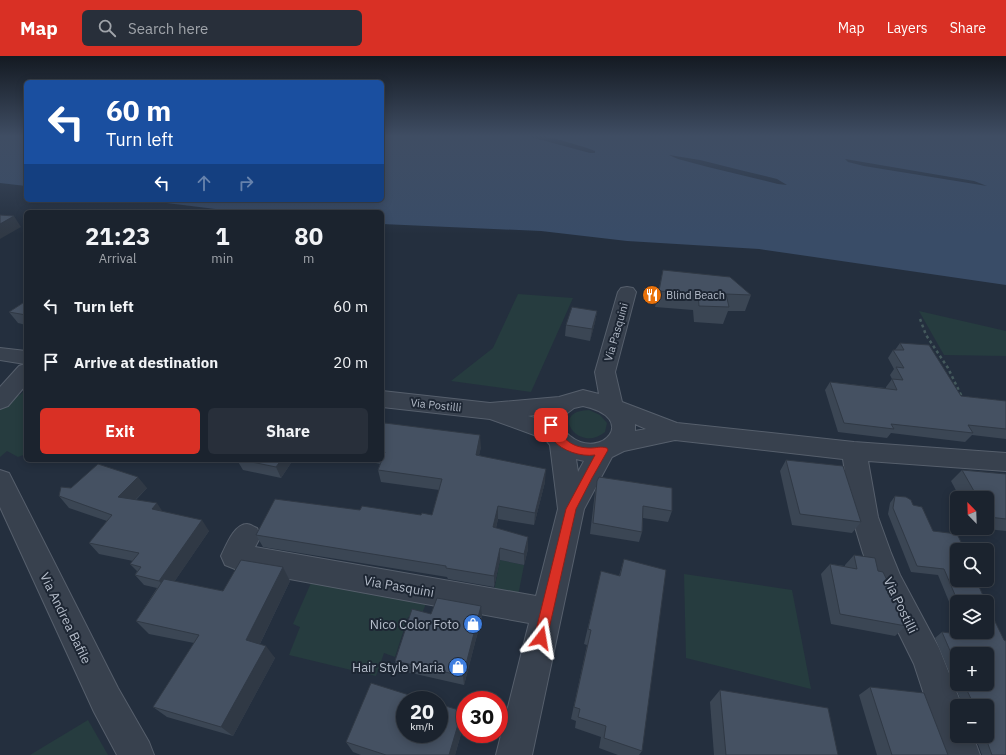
<!DOCTYPE html>
<meta charset="utf-8">
<style>
:root{--surface:#1b232e;--page:#282f3a;--text:#f1f3f6;--muted:#a0a4aa;--line:#39404a;--accent:#d93025}
body{margin:0;font-family:"IBM Plex Sans",sans-serif;background:var(--page);color:var(--text);height:100vh;display:flex;flex-direction:column;font-size:15px;white-space:nowrap}
*{box-sizing:border-box;margin:0}
p{font-size:13px;color:var(--muted)}
.icon{flex:none;width:22px;height:22px;fill:none;stroke:currentColor;stroke-width:2;stroke-linecap:round;stroke-linejoin:round}
.map{position:relative;flex:1;overflow:hidden}
.panel{position:absolute;left:24px;top:154px;width:360px;height:252px;display:flex;flex-direction:column;background:var(--surface);border-radius:6px;box-shadow:0 2px 10px #0003,0 0 0 1px var(--line)}
.panel>*{flex:none}
.hud{position:absolute;left:24px;top:24px;width:360px;height:122px;border-radius:6px;box-shadow:0 2px 10px #0003,0 0 0 1px var(--line);background:#1a4fa0;color:#fff;overflow:hidden}
.needle{width:26px;rotate:337deg}
.tools{position:absolute;left:950px;top:435px;display:grid;gap:8px}
.tools a{display:grid;place-items:center;width:44px;height:44px;border-radius:6px;background:var(--surface);box-shadow:0 2px 10px #0003,0 0 0 1px var(--line);font-size:20px}
.speed{position:absolute;left:396px;top:635px;display:flex;gap:8px;font-size:20px;font-weight:700;text-align:center}
.speed>*{display:grid;place-content:center;width:52px;height:52px;border-radius:50%;background:var(--surface);box-shadow:0 2px 10px #0003,0 0 0 1px var(--line);line-height:1}
.speed small{font-size:10px;font-weight:400}
.speed .limit{border:6px solid #d22;background:#fff;color:#111}
.pin{position:absolute;display:grid;place-items:center;width:34px;height:34px;color:#fff;margin:-17px;border-radius:8px;box-shadow:0 2px 6px #0006}
.me{position:absolute;width:44px;margin:-22px;rotate:14deg;stroke-linejoin:round;filter:drop-shadow(0 0 3px #0008)}
.turn{display:flex;align-items:center;gap:14px;height:84px;padding:0 16px;font-size:18px}
.turn .icon{width:52px;height:52px;stroke-width:2.5}
.turn b{display:block;font-size:28px;line-height:34px}
.lanes{display:flex;align-items:center;height:38px;padding:0 16px;background:#0003;justify-content:center;gap:20px;direction:ltr}
.lanes .off{opacity:.35}
.eta{display:flex;justify-content:space-evenly;align-items:center;height:68px;text-align:center}
.eta b{font-size:24px;font-weight:700;line-height:28px}
.cta{display:flex;gap:8px;margin-top:auto;padding:8px 16px}
.cta a{flex:1;height:46px;border-radius:6px;background:var(--accent);color:#fff;font-size:16px;font-weight:700;line-height:46px;text-align:center}
.cta a+a{background:var(--page);color:var(--text)}
ul{padding:0;list-style:none}
li{display:flex;align-items:center;gap:12px;height:56px;padding:0 16px}
li div{flex:1}
li b{display:block;font-size:15px}
li em{font-style:normal}
header{display:flex;align-items:center;gap:24px;box-sizing:border-box;height:56px;padding:0 20px;background:var(--accent);color:#fff}
header strong{font-size:19px}
nav{display:flex;gap:22px;margin-inline-start:auto;font-size:14px}
.search{width:280px;height:36px;background:var(--page);display:flex;align-items:center;gap:10px;box-sizing:border-box;padding:0 14px;border-radius:6px;color:var(--muted);font-size:15px}
.map>svg:first-child{display:block}
</style>
<header>
<strong>Map</strong>
<div class="search"><svg class="icon" aria-label="search" viewBox="0 0 24 24"><circle cx="10" cy="10" r="6"/><path d="M15 15l6 6"/></svg>Search here</div>
<nav><a>Map</a><a>Layers</a><a>Share</a></nav>
</header>
<div class="map">
<svg width="1006" height="699" viewBox="0 0 1006 699">
<rect width="100%" height="100%" fill="#242f3e"/>
<g fill="#263c3f">
<path d="M518 238 573 242 531 336 451 325 493 292Z"/>
<path d="M919 255 1006 275V300L944 299Z"/>
<path d="M26 333V398L18 401 7 395 0 401V343L20 339Z"/>
<path d="M589 354 600 359 607 367 605 376C579 398 548 355 589 354Z"/>
<path d="M500 504 524 509 518 540 494 535Z"/>
<path d="M684 518 792 534 811 633 686 602Z"/>
<path d="M311 527 428 543 420 562 408 561 395 601 384 597 376 620 289 599 300 571 293 568Z"/>
<path d="M88 664 108 699H30Z"/>
</g>
<g fill="#394c67">
<path d="M0 80H26V130L0 127Z"/>
<path d="M382 80H1006V229L759 193 627 185 541 175 382 168V156H240L142 144H382Z"/>
</g>
<g fill="#242f3e">
<path d="M527 80H542L560 84 587 92 595 95V97H590Z"/>
<path d="M669 99 700 104 744 115 777 123 787 129 778 128 708 111 678 103Z"/>
<path d="M845 103 974 125 987 130 864 110 848 106Z"/>
</g>
<g fill="none" stroke-linecap="round" stroke-linejoin="round">
<g stroke="#565f6c" stroke-width="2">
<g id="minor">
<path d="M627 231 633 232 636 236 615 316 622 346 677 367 854 386 1006 397V415L868 405 878 461 891 497 900 519 939 592 962 650H957V680H973L980 699H944L914 608 879 537 863 497 852 461 843 403 675 384 624 395 612 401 584 453 532 699H496L529 567 235 513 225 509 221 500C226 490 234 468 247 468 250 468 254 471 257 472L261 480 255 491 536 540 558 453 550 389 545 383 490 363 382 351V335L490 347 559 341 583 334 599 338 595 316 618 236 621 232ZM583 350C640 362 601 405 570 380 563 375 561 369 562 361L574 352ZM541 358 539 363 528 360ZM635 368 646 373 635 375ZM576 403 584 405 578 416Z"/>
<path d="M0 292 26 295V329L8 350 0 353V331L19 310 25 308 0 304Z"/>
<path d="M0 414 9 417 118 632 149 686 154 699H117L94 656 0 451Z"/>
</g>
</g>
<path stroke="#44595c" stroke-width="2.5" stroke-dasharray="3 3" stroke-linecap="butt" d="M920 263 926 279 948 312 963 343"/>
<use href="#minor" fill="#38414e" fill-rule="evenodd"/>
</g>
<g fill="#3b4654" fill-rule="evenodd">
<path d="M663 214 751 239 745 255H728L723 268 694 266 693 254 655 251Z"/>
<path d="M26 245V269L18 267 9 256Z"/>
<path d="M597 255 595 266 590 285 565 280 566 269Z"/>
<path d="M900 287 961 340 1006 345V383L972 379 965 386 891 377 887 382 838 376 825 334 830 326 886 332V331L892 323 890 319 894 313 888 302 893 294H895Z"/>
<path d="M382 375 481 391 479 399 545 426 534 469 498 463 496 472 528 481V493L524 509 500 504 494 531 448 523 447 521 263 491 256 479 360 454 421 459H432L439 434 381 426 378 414 380 408 376 407V404H382Z"/>
<path d="M237 404H293L281 422 243 414Z"/>
<path d="M786 404 861 466 852 477 792 469 780 415Z"/>
<path d="M962 414 1006 418V475L977 472H987V442H960L951 425Z"/>
<path d="M597 425 672 455 668 466 643 462 642 476 639 486 590 478 595 436Z"/>
<path d="M71 432H147L136 444 209 475 174 526 223 535 283 511 290 525 260 588 275 602 233 680 167 661 153 651 194 587 149 578 136 565 157 532 144 529 135 519 137 515 130 508 133 505 99 498 89 487 107 465 69 452 59 440Z"/>
<path d="M895 440 913 449 933 475 957 494 986 546H957V565L938 519 911 516 888 458 890 447Z"/>
<path d="M854 499 878 515 906 570 895 580 831 568 821 518 830 508 845 510V509Z"/>
<path d="M624 503 642 695 639 699H618L599 692 601 681 575 672 576 665 571 663 587 589 584 588 601 515 619 520Z"/>
<path d="M481 550 482 560 464 629 398 614 395 605 431 558Z"/>
<path d="M942 576 963 579 962 576H987L1006 699H982L975 680H987V650H963V649L935 582ZM957 598 987 628H957Z"/>
<path d="M870 631 948 699H877L859 639Z"/>
<path d="M720 634 838 699H714L710 646Z"/>
<path d="M464 667 455 699H361L353 696 346 686Z"/>
</g>
<g fill="#303945">
<path d="M14 160 21 171 0 183V168Z"/>
<path d="M597 255 595 266 590 285 592 273Z"/>
<path d="M480 379 481 391 476 411V399Z"/>
<path d="M281 404H293L281 422 276 411Z"/>
<path d="M546 413 545 426 534 469 535 457Z"/>
<path d="M138 421 147 432 127 452 118 441Z"/>
<path d="M157 447 165 459 152 453Z"/>
<path d="M498 450V463L493 483V471Z"/>
<path d="M202 464 209 475 168 535 159 525Z"/>
<path d="M528 481V493L524 509V498Z"/>
<path d="M500 492V504L494 531V520Z"/>
<path d="M283 511 290 525 256 596 246 584Z"/>
<path d="M481 550 482 560 464 629 463 620Z"/>
<path d="M266 590 275 602 233 680 221 671Z"/>
<path d="M462 655 464 667 455 699H449Z"/>
</g>
<g fill="#455162" stroke="#303945">
<path d="M0 159 14 160 0 168Z"/>
<path d="M663 214 730 221 751 239 726 238 729 251 699 250 698 238 659 235Z"/>
<path d="M26 245V259L9 256Z"/>
<path d="M572 251 597 255 592 273 566 269Z"/>
<path d="M900 287 929 289 961 340 1006 345V373L968 369 973 377 891 368 894 373 844 367 830 326 897 334 892 323 903 324 896 311 904 312 893 294H904Z"/>
<path d="M385 367 480 379 476 399 546 413 535 457 498 450 493 471 528 481 524 498 500 492 494 520 446 512V510L256 479 275 443 360 454 362 450 421 459 422 457 432 459 442 423 378 414 385 396H382V375Z"/>
<path d="M242 404H281L276 411Z"/>
<path d="M786 404 843 410 861 466 800 458Z"/>
<path d="M98 408 138 421 118 441 157 447 152 453 202 464 159 525 135 519 141 511 130 508 139 497 89 487 112 459 59 440 61 431 71 432Z"/>
<path d="M962 414 1006 418V463L989 461 987 457V442H978Z"/>
<path d="M599 421 672 432V455L643 450 642 476 593 467 597 425Z"/>
<path d="M895 440 906 441 911 444 913 449 922 451 933 475 957 478 965 494H957V524H976L986 546H958L944 513 917 510 893 452Z"/>
<path d="M854 499 875 502 878 515 883 516 901 553 906 570 840 558 830 508 857 513Z"/>
<path d="M624 503 666 514 642 695 604 682 606 670 578 661 580 653 574 651 591 574 588 573 601 515 620 520Z"/>
<path d="M241 504 283 511 246 584 266 590 221 671 153 651 199 579 136 565 164 523 223 535Z"/>
<path d="M437 542 481 550 463 620 395 605 412 553 431 558Z"/>
<path d="M987 549 1004 584 1006 585V699H992L985 680H987V650H971L970 647 972 645 964 628H987V598H957V611L942 576 973 580 971 576H987Z"/>
<path d="M371 627 425 644H405V678H439V648L462 655 449 699H386L346 686Z"/>
<path d="M870 631 924 637 948 699H892Z"/>
<path d="M720 634 828 652 838 699H726Z"/>
</g>
<linearGradient id="sky" x2="0" y2="1"><stop stop-color="#141a22"/><stop offset="0.45" stop-color="#3f4d63"/><stop offset="1" stop-color="#3f4d63" stop-opacity="0"/></linearGradient>
<rect width="1006" height="178" fill="url(#sky)"/>
<path fill="#d93025" stroke="#8d1f18" d="M551 366 554 367C563 383 571 392 591 392 596 392 601 390 607 392L608 394 592 422 576 453 547 582 545 586 541 588 536 586 534 582 566 453 595 399C581 401 562 395 553 384 550 380 548 374 546 369Z"/>
<defs>
<g id="restaurant-disc" transform="scale(1)"><circle r="9.5" fill="#e8710a" stroke="#1d2633"/><path d="M-5-6h1v4h1v-4h1v4h1v-4h1v5L-1.5 .5V6h-2V.5L-5-1ZM5-6V6H3V1.5H1.5Q1.5-4 5-6Z" fill="#fff"/></g>
<g id="shop-disc" transform="scale(1)"><circle r="9.5" fill="#3f7fe0" stroke="#1d2633"/><path d="M-5-2.5h2.3a2.7 3.5 0 0 1 5.4 0H5L5.5 6h-11ZM-1.5-2.5h3a1.5 2.3 0 0 0-3 0Z" fill="#fff"/></g>
</defs>
<g fill-rule="evenodd">
<use href="#restaurant-disc" x="652" y="239"/>
<use href="#shop-disc" x="473" y="568"/>
<use href="#shop-disc" x="458" y="611"/>
</g>
<g text-anchor="middle" stroke-width="4" stroke-linejoin="round" paint-order="stroke">
<g font-size="11" fill="#b4bcc9" stroke="#1d2633" text-anchor="start">
<text x="666" y="243">Blind Beach</text>
</g>
<g font-size="11" fill="#b4bcc9" stroke="#1d2633">
<text transform="translate(616 276) rotate(-74)" y="4">Via Pasquini</text>
<text transform="translate(436 349) rotate(6)" y="4">Via Postilli</text>
</g>
<g font-size="13" fill="#b4bcc9" stroke="#1d2633">
<text transform="translate(399 530) rotate(10)" y="5">Via Pasquini</text>
<text transform="translate(901 549) rotate(64)" y="5">Via Postilli</text>
<text transform="translate(66 562) rotate(64)" y="5">Via Andrea Bafile</text>
</g>
<g font-size="13" fill="#b4bcc9" stroke="#1d2633" text-anchor="end">
<text x="459" y="573">Nico Color Foto</text>
<text x="444" y="616">Hair Style Maria</text>
</g>
</g>
</svg>
<div class="tools">
<a><svg class="needle" viewBox="-14 -14 28 28"><path d="M0-13l5 13h-10z" fill="#e53935"/><path d="M0 13l5-13h-10z" fill="#a0a4aa"/></svg></a>
<a><svg class="icon" aria-label="search" viewBox="0 0 24 24"><circle cx="10" cy="10" r="6"/><path d="M15 15l6 6"/></svg></a>
<a><svg class="icon" aria-label="layers" viewBox="0 0 24 24"><path d="M12 4l9 5-9 5-9-5zM3 14l9 5 9-5"/></svg></a>
<a>+</a>
<a>−</a>
</div>
<div class="speed"><div>20<small>km/h</small></div><div class="limit">30</div></div>
<div class="pin" style="left:551px;top:369px;background:#d93025"><svg class="icon" aria-label="arrive" viewBox="0 0 24 24"><path d="M6 21V4h12l-3 4 3 4H6"/></svg></div>
<svg class="me" style="left:541px;top:582px" viewBox="-20 -20 40 40"><path d="M0-17L14 15 0 8-14 15z" fill="#d93025" stroke="#fff" stroke-width="4"/></svg>
<div class="hud">
<div class="turn"><svg class="icon" aria-label="left" viewBox="0 0 24 24"><path d="M17 20v-9H6M10 6l-5 5 5 5"/></svg><div><b>60 m</b>Turn left</div></div>
<div class="lanes"><svg class="icon" aria-label="left" viewBox="0 0 24 24"><path d="M17 20v-9H6M10 6l-5 5 5 5"/></svg><svg class="icon off" aria-label="ahead" viewBox="0 0 24 24"><path d="M12 20V5M6 11l6-6 6 6"/></svg><svg class="icon off" aria-label="right" viewBox="0 0 24 24"><path d="M7 20v-9h11M14 6l5 5-5 5"/></svg></div>
</div>
<section class="panel">
<div class="eta">
<div><b>21:23</b><p>Arrival</p></div>
<div><b>1</b><p>min</p></div>
<div><b>80</b><p>m</p></div>
</div>
<ul>
<li><svg class="icon" aria-label="left" viewBox="0 0 24 24"><path d="M17 20v-9H6M10 6l-5 5 5 5"/></svg><div><b>Turn left</b></div><em>60 m</em></li>
<li><svg class="icon" aria-label="arrive" viewBox="0 0 24 24"><path d="M6 21V4h12l-3 4 3 4H6"/></svg><div><b>Arrive at destination</b></div><em>20 m</em></li>
</ul>
<div class="cta"><a>Exit</a><a>Share</a></div>
</section>
</div>
